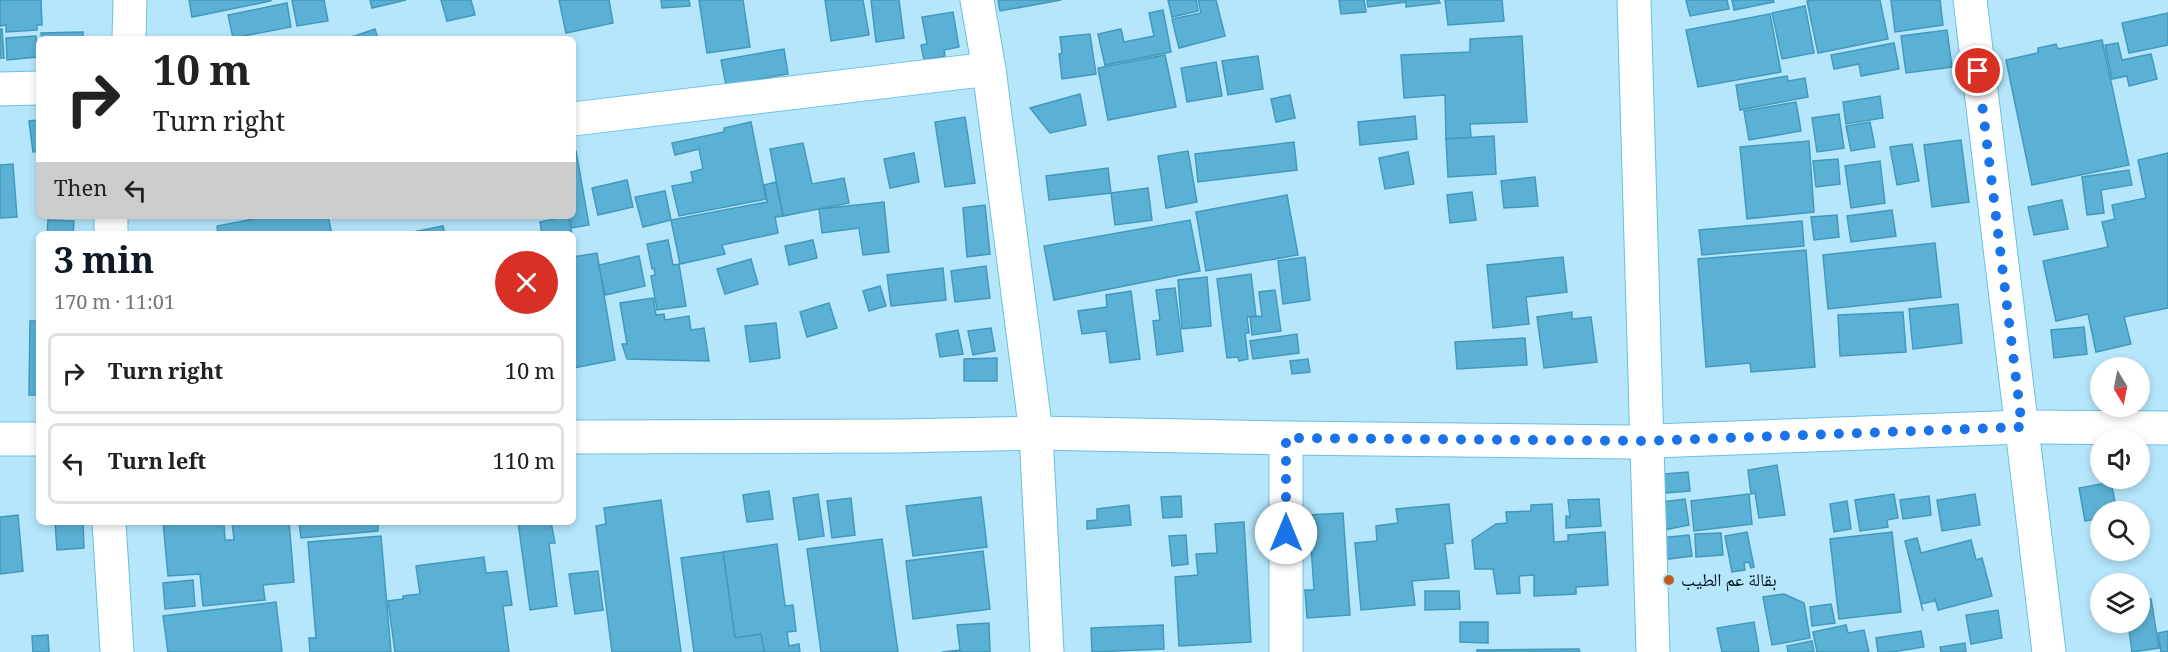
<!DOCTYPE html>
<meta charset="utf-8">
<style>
:root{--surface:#fff;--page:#f6f6f6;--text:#222;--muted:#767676;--line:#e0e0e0;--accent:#111827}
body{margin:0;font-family:Georgia,"Noto Naskh Arabic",serif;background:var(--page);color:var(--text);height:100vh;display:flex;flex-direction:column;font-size:22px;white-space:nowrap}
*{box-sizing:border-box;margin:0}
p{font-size:20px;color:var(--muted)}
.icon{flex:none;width:33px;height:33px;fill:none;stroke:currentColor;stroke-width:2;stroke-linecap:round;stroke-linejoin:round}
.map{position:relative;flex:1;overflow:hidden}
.sheet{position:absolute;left:36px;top:231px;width:540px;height:294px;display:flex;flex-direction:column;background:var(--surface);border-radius:9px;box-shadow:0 3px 9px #0003}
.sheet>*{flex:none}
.top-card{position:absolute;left:36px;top:36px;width:540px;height:183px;border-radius:9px;box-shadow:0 3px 9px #0003;background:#fff;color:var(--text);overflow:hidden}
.needle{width:39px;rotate:170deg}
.tools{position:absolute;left:2090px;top:357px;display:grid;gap:12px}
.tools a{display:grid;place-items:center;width:60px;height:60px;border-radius:50%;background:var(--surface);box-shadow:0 3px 9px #0003;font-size:30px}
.pin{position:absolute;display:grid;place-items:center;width:51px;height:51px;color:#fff;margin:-26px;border:3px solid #fff;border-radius:50%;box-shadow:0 2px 6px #0007}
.me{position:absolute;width:66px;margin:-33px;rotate:0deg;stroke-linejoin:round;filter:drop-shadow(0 0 4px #0008)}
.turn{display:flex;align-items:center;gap:21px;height:126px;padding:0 18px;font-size:27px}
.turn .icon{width:78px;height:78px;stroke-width:2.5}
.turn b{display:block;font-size:42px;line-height:51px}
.then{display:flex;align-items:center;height:57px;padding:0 18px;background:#0003;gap:12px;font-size:22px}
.round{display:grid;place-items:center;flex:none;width:63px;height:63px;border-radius:32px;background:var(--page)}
.head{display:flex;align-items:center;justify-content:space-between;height:102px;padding:0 18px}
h1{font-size:36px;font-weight:700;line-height:45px;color:var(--accent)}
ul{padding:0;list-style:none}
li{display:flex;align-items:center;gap:18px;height:81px;margin:0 12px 9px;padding:0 6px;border:3px solid var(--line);border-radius:9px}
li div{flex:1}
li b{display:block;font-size:22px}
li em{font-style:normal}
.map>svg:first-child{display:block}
</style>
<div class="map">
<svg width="2168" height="652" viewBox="0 0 2168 652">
<rect width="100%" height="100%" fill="#b5e6fc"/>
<g fill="#5bb1d5" stroke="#4299bc" stroke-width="1.5">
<path d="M0 0H41L42 25H37V30L6 32V25L0 26Z"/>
<path d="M189 0H271V1L192 17Z"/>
<path d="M292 0H324L328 21 297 26Z"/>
<path d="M370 0H406L372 8Z"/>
<path d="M441 0H471L475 15 447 21Z"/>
<path d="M559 0H609L613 23 566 33Z"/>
<path d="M661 0H689L690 6 662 8Z"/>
<path d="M699 0H743L750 47 707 53Z"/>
<path d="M825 0H863L869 35 831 41Z"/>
<path d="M871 0H899L904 38 876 42Z"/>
<path d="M998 0H1061L1000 11Z"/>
<path d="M1168 0H1196L1198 11 1172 17Z"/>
<path d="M1198 0H1216L1225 36 1179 48 1172 19 1201 13Z"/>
<path d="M1339 0H1364L1366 12 1341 14Z"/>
<path d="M1367 0H1406V2L1368 7Z"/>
<path d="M1406 0H1439L1440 3 1406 7Z"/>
<path d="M1445 0H1502L1504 21 1448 25Z"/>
<path d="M1686 0H1727L1729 9 1690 16Z"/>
<path d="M1732 0H1773L1774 2 1734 10Z"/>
<path d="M1812 0H1880L1888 39 1818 53 1807 1Z"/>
<path d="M1891 0H1940L1943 25 1895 32Z"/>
<path d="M287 3 291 27 233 38 228 15Z"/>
<path d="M1805 6 1814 53 1782 59 1772 13Z"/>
<path d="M1163 10 1171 52 1105 65 1098 34 1121 29 1124 42 1154 36 1149 13Z"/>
<path d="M953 12 959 47 944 50 945 56 924 60 921 45 927 44 922 17Z"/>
<path d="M2168 13V45L2129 53 2122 23Z"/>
<path d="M1770 14 1781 72 1698 87 1686 30Z"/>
<path d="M0 29H2L4 58H0Z"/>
<path d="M375 29 378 39H346Z"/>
<path d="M1947 30 1952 67 1906 73 1901 36Z"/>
<path d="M83 32V39H42L41 33Z"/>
<path d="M1090 34 1096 74 1062 79 1059 54 1062 53 1060 37Z"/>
<path d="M36 36 37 57 7 60 6 38Z"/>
<path d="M1522 36 1527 122 1470 124 1471 138 1446 139 1445 95 1404 98 1401 55 1470 52V39Z"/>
<path d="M2102 40 2129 165 2032 185 2006 60 2038 53V48L2056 44 2058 49Z"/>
<path d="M1894 43 1899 69 1861 76 1859 64 1834 69 1831 55Z"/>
<path d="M2118 43 2122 60 2151 54 2157 79 2129 86 2127 76 2112 79 2105 45Z"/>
<path d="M784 49 788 74 726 85 721 60Z"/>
<path d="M1165 55 1176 107 1108 120 1098 68Z"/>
<path d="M1258 56 1263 89 1228 95 1222 61Z"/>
<path d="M1216 62 1222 96 1187 102 1181 68Z"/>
<path d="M1787 76 1788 81 1805 78 1808 97 1740 110 1736 85Z"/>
<path d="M1080 94 1086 125 1050 133 1030 108Z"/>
<path d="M1290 95 1295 118 1276 122 1271 99Z"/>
<path d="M1880 96 1883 118 1846 124 1843 102Z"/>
<path d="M1796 102 1801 131 1749 140 1744 111Z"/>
<path d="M1839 114 1844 148 1817 152 1812 118Z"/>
<path d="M1415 116 1417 139 1360 145 1358 122Z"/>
<path d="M965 117 975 183 945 187 935 122Z"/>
<path d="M39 120V151L33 152 29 121Z"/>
<path d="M751 122 766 199 679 216 672 186 693 182 691 172 703 169 699 149 675 155 672 143 724 132V128Z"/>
<path d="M1870 122 1875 147 1851 151 1846 126Z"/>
<path d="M1494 136 1496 174 1448 177 1446 139Z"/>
<path d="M1961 140 1969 202 1932 207 1924 145Z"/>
<path d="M1809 141 1814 212 1747 219 1740 147Z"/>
<path d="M1294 142 1297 170 1198 182 1195 154Z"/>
<path d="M803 143 812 184 844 178 849 203 783 216 770 149Z"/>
<path d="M1912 144 1919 181 1897 185 1890 147Z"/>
<path d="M573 151H576L589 225 572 228 570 216H573Z"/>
<path d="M1188 151 1197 202 1166 208 1158 156Z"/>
<path d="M1408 152 1414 184 1385 189 1379 158Z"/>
<path d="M914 153 919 182 890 188 884 159Z"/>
<path d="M2168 153V308L2124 317 2131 344 2096 352 2088 314 2056 321 2043 261 2108 247 2102 222 2115 219 2112 205 2146 198 2138 160Z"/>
<path d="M1838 159 1840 184 1816 187 1813 161Z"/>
<path d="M1880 161 1885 203 1851 208 1845 166Z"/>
<path d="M13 164 17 217 0 218V165Z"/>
<path d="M1108 168 1111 193 1049 200 1046 176Z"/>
<path d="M2129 170 2132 185 2101 190 2104 213 2087 215 2082 177Z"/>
<path d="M1535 177 1538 206 1504 208 1501 181Z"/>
<path d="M627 180 633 207 598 215 592 188Z"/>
<path d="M776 182 783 216 775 217 778 233 722 245 725 254 680 264 671 220 767 202 764 185Z"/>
<path d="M1148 188 1152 220 1115 225 1111 193Z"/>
<path d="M665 191 671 220 643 227 635 197Z"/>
<path d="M1472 192 1476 220 1450 223 1447 195Z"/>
<path d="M1287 195 1298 255 1206 271 1196 212Z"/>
<path d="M2062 200 2068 229 2034 235 2028 207Z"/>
<path d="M884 202 889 252 863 255 859 228 822 233 819 209Z"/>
<path d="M985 205 990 254 967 257 963 208Z"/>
<path d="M1892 210 1896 236 1851 242 1847 216Z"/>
<path d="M1837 215 1839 237 1814 240 1811 217Z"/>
<path d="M269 216H328L332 234H218L217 226Z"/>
<path d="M568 216 572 234H542L540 222Z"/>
<path d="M48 220 74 221 73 234H47Z"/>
<path d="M1190 220 1200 271 1054 300 1044 246Z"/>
<path d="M1802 221 1804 246 1702 255 1699 230Z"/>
<path d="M443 226 445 234H414L413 232Z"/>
<path d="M668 240 673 265 679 264 686 306 657 310 651 276 655 275 654 268 652 269 647 244Z"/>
<path d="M813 240 817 258 789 265 785 246Z"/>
<path d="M1935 243 1941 297 1828 309 1823 255Z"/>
<path d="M1806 250 1815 367 1751 372 1750 363 1706 367 1698 259Z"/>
<path d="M597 253 615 360 573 368V257Z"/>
<path d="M639 256 645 286 605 295 599 265Z"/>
<path d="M1305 257 1310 300 1283 304 1278 261Z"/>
<path d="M1563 257 1567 292 1526 297 1529 324 1493 328 1487 265Z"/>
<path d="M751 259 758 284 725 294 717 269Z"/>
<path d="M986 266 990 298 955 302 951 271Z"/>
<path d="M943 268 946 300 891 306 887 275Z"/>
<path d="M1251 274 1256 316 1247 317 1249 333H1245L1248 359 1239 361 1238 357 1227 358 1217 279Z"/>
<path d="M1207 277 1211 326 1182 329 1178 280Z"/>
<path d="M880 286 886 306 869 311 863 291Z"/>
<path d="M1175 288 1183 351 1157 355 1153 321 1160 320 1156 290Z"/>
<path d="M1275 290 1281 331 1252 335 1250 317 1262 316 1259 292Z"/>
<path d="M1131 291 1140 359 1110 363 1106 331 1082 334 1078 311 1107 307 1106 295Z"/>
<path d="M653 298 656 315 664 314 665 320 689 316 691 330 704 328 709 361 627 359 622 344H627L620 303Z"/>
<path d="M829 303 837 328 807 337 800 312Z"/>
<path d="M1958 304 1962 343 1913 349 1909 309Z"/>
<path d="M1572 312V319L1591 317 1597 362 1544 368 1537 317Z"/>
<path d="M1903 312 1906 352 1840 356 1838 315Z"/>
<path d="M30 321H39V395H29Z"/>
<path d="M776 323 780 358 750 362 745 326Z"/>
<path d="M2084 327 2087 354 2054 358 2051 330Z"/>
<path d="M991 328 995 351 973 355 968 331Z"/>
<path d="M958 330 963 354 940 357 936 334Z"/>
<path d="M1297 334 1299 353 1253 359 1250 341Z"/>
<path d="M1525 338 1527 365 1457 369 1455 342Z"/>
<path d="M997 358V381H964V359Z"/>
<path d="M1308 359 1310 372 1292 374 1290 361Z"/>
<path d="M1777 465 1785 515 1759 518 1755 493 1751 494 1748 470Z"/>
<path d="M1688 472 1690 491 1654 494 1652 475Z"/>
<path d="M2111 482 2117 512H2100V518L2085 521 2079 488Z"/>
<path d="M769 491 773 519 747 522 743 495Z"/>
<path d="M818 494 824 536 799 540 793 498Z"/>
<path d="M1749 494 1752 524 1694 531 1691 501Z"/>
<path d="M1894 494 1898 518 1887 520 1888 527 1860 531 1855 500Z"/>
<path d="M1975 494 1980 525 1942 531 1937 500Z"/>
<path d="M1181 496 1182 517 1163 518 1161 497Z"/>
<path d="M1929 496 1931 515 1903 519 1900 500Z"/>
<path d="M981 497 987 547 913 556 906 506Z"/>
<path d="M851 498 855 535 832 538 827 501Z"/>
<path d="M1599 499 1601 526 1566 528V516L1570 517 1568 500Z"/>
<path d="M1685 499 1689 525 1659 531 1654 503Z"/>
<path d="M661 500 681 652H612L596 526 606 524 604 508Z"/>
<path d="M1847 501 1851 529 1834 532 1830 504Z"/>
<path d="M1449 504 1453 543 1445 544 1449 578 1412 581 1415 605 1361 610 1355 543 1377 541 1376 526 1398 523 1396 509Z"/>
<path d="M1552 504 1554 542 1568 541V535L1605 532 1608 585 1576 587V594L1534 596V575L1519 576 1520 593 1497 594 1493 569H1475L1472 540 1496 524 1507 523 1506 512 1531 511V505Z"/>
<path d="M1129 505 1131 525 1087 529V521L1097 520V509Z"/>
<path d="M1343 513 1350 615 1307 618 1305 590H1314L1309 515Z"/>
<path d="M18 515 23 571 0 574V517Z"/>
<path d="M55 522H83L84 548 57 550Z"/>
<path d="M163 522H224L225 540H234L232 522H289L294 582 263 585 265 600 203 606 200 574 168 576Z"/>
<path d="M299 522H378V531L301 538Z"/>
<path d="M518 522H551L555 543H549L557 606 530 610Z"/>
<path d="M1244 522 1251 642 1179 646 1175 577 1198 575 1196 554 1217 553 1215 524Z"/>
<path d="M1747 532 1754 567 1751 568 1749 562 1744 563 1745 570 1732 572 1725 536Z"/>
<path d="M1892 532 1901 612 1839 619 1830 539Z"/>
<path d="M1721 533 1723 555 1696 557 1695 534Z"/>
<path d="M1186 535 1188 564 1172 566 1169 536Z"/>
<path d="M1689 535 1692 556 1662 560 1660 538Z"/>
<path d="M381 536 391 652H310L309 638H316L308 542Z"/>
<path d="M1917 538 1921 553 1971 540 1976 560 1982 558 1992 596 1938 610 1935 598V601L1921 604 1923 611 1905 541Z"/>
<path d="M882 539 898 652H821L807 549Z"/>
<path d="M777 544 785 606 793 605 796 631 787 632 789 646 799 644 800 652H764L761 634 735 638 723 552Z"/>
<path d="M983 551 990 609 913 619 906 561Z"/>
<path d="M723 552 735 638 761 634 764 652H694L681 558Z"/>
<path d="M484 557 486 573 507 571 512 605 503 606 509 652H395L388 601 403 599V596L420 594 416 566Z"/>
<path d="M598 571 603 610 575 614 569 574Z"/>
<path d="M193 580 195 606 165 609 163 583Z"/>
<path d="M1425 591H1459L1460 609 1425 610Z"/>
<path d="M1784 594 1804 603 1810 638 1772 645 1763 597Z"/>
<path d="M2151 599 2159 648 2132 652 2128 622H2139V600Z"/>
<path d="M276 602 282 652H168L163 616Z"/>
<path d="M1831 604 1835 623 1812 626 1810 607Z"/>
<path d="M1998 610 2002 638 1971 644 1966 615Z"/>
<path d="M1460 622H1488V643L1460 642Z"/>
<path d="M1754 622 1759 652H1722L1717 628Z"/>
<path d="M989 623 990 652H942L960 650 957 625Z"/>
<path d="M1163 625 1164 649 1092 652 1091 628Z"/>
<path d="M1846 625 1848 633 1864 630 1869 652H1817L1813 632Z"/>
<path d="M1921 631 1924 647 1892 652H1878L1876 638Z"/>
<path d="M2168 631V652H2161L2158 633Z"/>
<path d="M48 635 49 652H33L32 636Z"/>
<path d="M1812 641 1814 652H1788L1787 646Z"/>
<path d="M1965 643 1966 652H1941L1940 647Z"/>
<path d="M1579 649 1580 652H1477V650Z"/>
</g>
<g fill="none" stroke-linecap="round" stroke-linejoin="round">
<g stroke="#6abfe4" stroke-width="35">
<g id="minor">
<path d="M977 0 989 69 1036 433"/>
<path d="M1634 0 1653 652"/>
<path d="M1970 0 2049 652"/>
<path d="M129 39 130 0"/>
<path d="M0 89 39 88"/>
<path d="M573 119 989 69"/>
<path d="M111 234V216"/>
<path d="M109 522 117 652"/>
<path d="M1286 652V438"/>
</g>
</g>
<g stroke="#6abfe4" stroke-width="35">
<g id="tertiary">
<path d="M1036 433 1047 652"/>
<path d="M573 437 899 436 1036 433 1286 438 1627 442 2022 427 2168 428"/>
<path d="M0 439H39"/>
</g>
</g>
<use href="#minor" stroke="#fff" stroke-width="33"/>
<use href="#tertiary" stroke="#fff" stroke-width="33"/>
</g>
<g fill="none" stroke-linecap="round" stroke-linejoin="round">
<path stroke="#1a73e8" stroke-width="10" stroke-dasharray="0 18" d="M1286 533V438L1646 441 2022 427 1978 71"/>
</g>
<circle fill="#c05e21" stroke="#b5e6fc" stroke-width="2" cx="1669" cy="580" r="6"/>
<g text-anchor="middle" stroke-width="6" stroke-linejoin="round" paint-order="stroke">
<g font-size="18" fill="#000e18" stroke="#b5e6fc" text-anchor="start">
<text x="1681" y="586">بقالة عم الطيب</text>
</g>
</g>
</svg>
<div class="tools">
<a><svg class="needle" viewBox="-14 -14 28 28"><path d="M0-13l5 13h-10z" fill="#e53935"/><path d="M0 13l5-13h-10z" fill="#767676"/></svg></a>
<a><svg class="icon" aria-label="sound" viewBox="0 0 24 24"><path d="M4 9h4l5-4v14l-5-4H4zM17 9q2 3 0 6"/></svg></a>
<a><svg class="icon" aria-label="search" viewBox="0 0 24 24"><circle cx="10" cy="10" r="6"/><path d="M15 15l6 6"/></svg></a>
<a><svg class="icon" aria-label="layers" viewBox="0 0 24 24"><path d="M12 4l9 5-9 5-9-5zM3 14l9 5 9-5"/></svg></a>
</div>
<div class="pin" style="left:1978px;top:71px;background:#d93025"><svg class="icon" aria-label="arrive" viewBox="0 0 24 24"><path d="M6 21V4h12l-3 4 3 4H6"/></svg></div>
<svg class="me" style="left:1286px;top:533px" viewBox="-20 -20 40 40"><circle r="19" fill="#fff"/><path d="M0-13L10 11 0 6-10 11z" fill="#1a73e8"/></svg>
<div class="top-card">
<div class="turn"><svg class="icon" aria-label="right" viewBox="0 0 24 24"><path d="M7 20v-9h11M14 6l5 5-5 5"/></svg><div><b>10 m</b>Turn right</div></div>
<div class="then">Then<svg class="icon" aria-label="left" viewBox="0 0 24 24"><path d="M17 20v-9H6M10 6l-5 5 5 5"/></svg></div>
</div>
<section class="sheet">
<div class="head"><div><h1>3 min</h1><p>170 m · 11:01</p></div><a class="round" style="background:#d93025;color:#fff"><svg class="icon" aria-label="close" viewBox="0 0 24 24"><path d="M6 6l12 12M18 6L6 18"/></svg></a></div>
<ul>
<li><svg class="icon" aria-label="right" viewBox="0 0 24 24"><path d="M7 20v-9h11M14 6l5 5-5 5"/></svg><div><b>Turn right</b></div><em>10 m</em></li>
<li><svg class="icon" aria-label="left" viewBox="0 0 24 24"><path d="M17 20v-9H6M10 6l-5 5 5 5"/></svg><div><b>Turn left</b></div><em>110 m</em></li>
</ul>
</section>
</div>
